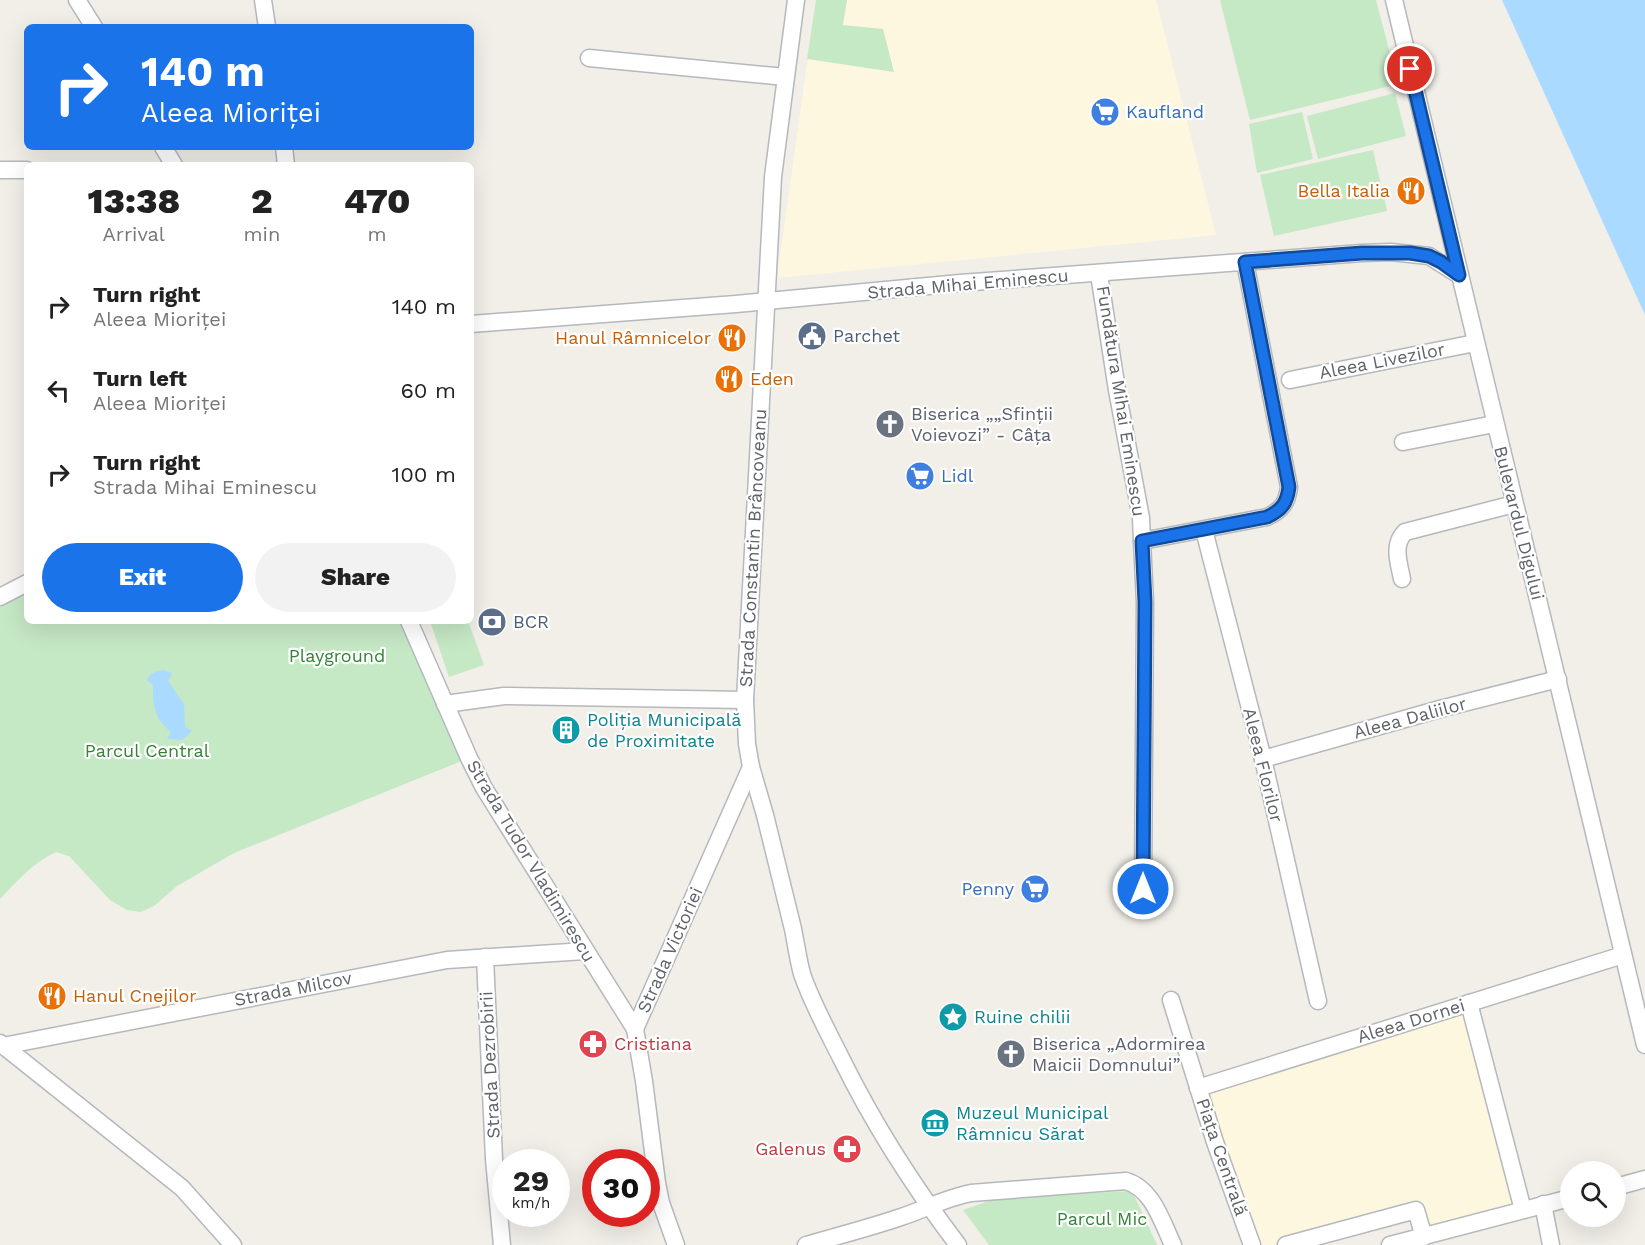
<!DOCTYPE html>
<meta charset="utf-8">
<style>
:root{--surface:#fff;--page:#f2f2f2;--text:#222;--muted:#767676;--accent:#1a73e8}
body{margin:0;font-family:"Work Sans",sans-serif;background:var(--page);color:var(--text);height:100vh;display:flex;flex-direction:column;font-size:22px;white-space:nowrap}
*{box-sizing:border-box;margin:0}
p{font-size:20px;color:var(--muted)}
.icon{flex:none;width:33px;height:33px;fill:none;stroke:currentColor;stroke-width:2;stroke-linecap:round;stroke-linejoin:round}
.map{position:relative;flex:1;overflow:hidden}
.panel{position:absolute;left:24px;top:162px;width:450px;height:462px;display:flex;flex-direction:column;background:var(--surface);border-radius:9px;box-shadow:0 6px 24px #0002}
.panel>*{flex:none}
.guide{position:absolute;left:24px;top:24px;width:450px;height:126px;border-radius:9px;box-shadow:0 6px 24px #0002;background:#1a73e8;color:#fff;overflow:hidden}
.controls{position:absolute;left:1560px;top:1161px;display:grid;gap:12px}
.controls a{display:grid;place-items:center;width:66px;height:66px;border-radius:50%;background:var(--surface);box-shadow:0 6px 24px #0002;font-size:30px}
.speed{position:absolute;left:492px;top:1149px;display:flex;gap:12px;font-size:30px;font-weight:700;text-align:center}
.speed>*{display:grid;place-content:center;width:78px;height:78px;border-radius:50%;background:var(--surface);box-shadow:0 6px 24px #0002;line-height:1}
.speed small{font-size:15px;font-weight:400}
.speed .limit{border:9px solid #d22;background:#fff;color:#111}
.pin{position:absolute;display:grid;place-items:center;width:51px;height:51px;color:#fff;margin:-26px;border:3px solid #fff;border-radius:50%;box-shadow:0 2px 6px #0007}
.me{position:absolute;width:66px;margin:-33px;rotate:0deg;stroke-linejoin:round;filter:drop-shadow(0 0 4px #0008)}
.turn{display:flex;align-items:center;gap:21px;height:126px;padding:0 18px;font-size:27px}
.turn .icon{width:78px;height:78px;stroke-width:2.5}
.turn b{display:block;font-size:42px;line-height:51px}
.eta{display:flex;justify-content:space-evenly;align-items:center;height:102px;text-align:center}
.eta b{font-size:36px;font-weight:800;line-height:42px}
.cta{display:flex;gap:12px;margin-top:auto;padding:12px 18px}
.cta a{flex:1;height:69px;border-radius:36px;background:var(--accent);color:#fff;font-size:24px;font-weight:800;line-height:69px;text-align:center}
.cta a+a{background:var(--page);color:var(--text)}
ul{padding:0;list-style:none}
li{display:flex;align-items:center;gap:18px;height:84px;padding:0 18px}
li div{flex:1}
li b{display:block;font-size:22px}
li em{font-style:normal}
.map>svg:first-child{display:block}
</style>
<div class="map">
<svg width="1645" height="1245" viewBox="0 0 1645 1245">
<rect width="100%" height="100%" fill="#f1efe8"/>
<g fill="#fef7e0">
<path d="M816 0H1156L1216 235 777 278Z"/>
<path d="M1469 1003 1523 1210 1424 1237 1416 1210 1286 1245H1253L1198 1088Z"/>
</g>
<g fill="#c5e8c5">
<path d="M816 0H847L843 25 883 29 894 72 807 59Z"/>
<path d="M1220 0H1376L1398 84 1250 120Z"/>
<path d="M1395 93 1406 136 1318 159 1307 116Z"/>
<path d="M1302 112 1313 159 1257 173 1249 124Z"/>
<path d="M1373 150 1387 211 1274 236 1260 175Z"/>
<path d="M27 584V621H404L469 758 234 853 177 886 154 906 141 912 127 910 110 900 69 856 56 852C35 861 16 882 0 899V597Z"/>
<path d="M430 621H468L484 665 449 677Z"/>
<path d="M1132 1191 1157 1245H989L963 1210 998 1198Z"/>
</g>
<g fill="#aadaff">
<path d="M1502 0H1645V315Z"/>
<path d="M164 670 172 673 168 681 184 704 185 727 192 731 182 740 167 739 171 732C154 717 153 707 153 685L147 680C151 672 156 671 164 670Z"/>
</g>
<g fill="none" stroke-linecap="round" stroke-linejoin="round">
<g stroke="#b5b8bc" stroke-width="19">
<g id="minor">
<path d="M77 0 94 27"/>
<path d="M263 0 267 27"/>
<path d="M796 0 773 177 745 700 747 744 751 767 765 815 793 929C796 944 798 959 802 974 812 1003 827 1030 841 1058 874 1125 913 1186 958 1245"/>
<path d="M1394 0C1476 349 1562 697 1645 1045"/>
<path d="M589 58 785 77"/>
<path d="M163 147 174 165"/>
<path d="M284 147 286 165"/>
<path d="M0 170H27"/>
<path d="M1099 274 1117 390 1141 518 1142 541 1145 602 1143 889"/>
<path d="M471 324 736 304 960 283 1362 253 1391 252 1429 256 1459 275"/>
<path d="M1290 380 1475 343"/>
<path d="M1403 442 1494 424"/>
<path d="M1204 530 1263 759 1318 1001"/>
<path d="M1142 541 1267 517C1282 510 1287 503 1289 487L1245 262"/>
<path d="M1402 579C1399 563 1392 545 1405 532L1514 504"/>
<path d="M0 597 27 583"/>
<path d="M409 621 469 758 484 788 635 1029"/>
<path d="M445 704 504 696 745 700"/>
<path d="M1263 759 1440 709 1558 679"/>
<path d="M485 957 494 1159 502 1245"/>
<path d="M1171 1000 1215 1142 1252 1245"/>
<path d="M1469 1003 1523 1210"/>
<path d="M0 1043 182 1188 233 1245"/>
<path d="M3 1046 447 960 585 951"/>
<path d="M1198 1088 1623 955"/>
<path d="M1616 1187 1645 1179"/>
<path d="M1543 1204 1551 1245"/>
<path d="M676 1245 661 1203 657 1183 644 1081 635 1029 751 767"/>
<path d="M806 1245C837 1236 869 1228 901 1217 925 1209 946 1198 971 1193L1126 1181C1153 1189 1162 1222 1173 1245"/>
<path d="M1286 1245 1416 1210 1424 1237"/>
<path d="M1390 1245 1570 1198"/>
</g>
</g>
<use href="#minor" stroke="#fff" stroke-width="16"/>
</g>
<g fill="none" stroke-linecap="round" stroke-linejoin="round">
<g stroke="#114b97" stroke-width="15">
<path id="route" d="M1143 889 1145 602 1142 541 1267 517C1282 510 1287 503 1289 487L1245 262 1362 253H1410L1429 256 1441 262 1459 275 1410 69"/>
</g>
<use href="#route" stroke="#1a73e8" stroke-width="10"/>
</g>
<defs>
<g id="supermarket-disc" transform="scale(1.5)"><circle r="9.5" fill="#3f7fe0" stroke="#fff"/><path d="M-6-5.5h2.5l.6 2H6L4.5 2H-2.5L-4.4-4H-6ZM-1.5 3.2a1.3 1.3 0 1 0 .1 0ZM3 3.2a1.3 1.3 0 1 0 .1 0Z" fill="#fff"/></g>
<g id="restaurant-disc" transform="scale(1.5)"><circle r="9.5" fill="#e8710a" stroke="#fff"/><path d="M-5-6h1v4h1v-4h1v4h1v-4h1v5L-1.5 .5V6h-2V.5L-5-1ZM5-6V6H3V1.5H1.5Q1.5-4 5-6Z" fill="#fff"/></g>
<g id="civic-disc" transform="scale(1.5)"><circle r="9.5" fill="#5c6f8a" stroke="#fff"/><path d="M-.6-6.5H3V-4.5H.6V-3L4-1V1h2V6H-6V1h2V-1L-.6-3ZM-1.2 2.5V6h2.4V2.5Z" fill="#fff"/></g>
<g id="church-disc" transform="scale(1.5)"><circle r="9.5" fill="#6b7280" stroke="#fff"/><path d="M-1.2-6h2.4v3.5h3.3v2.4h-3.3V6h-2.4V-.1h-3.3v-2.4h3.3Z" fill="#fff"/></g>
<g id="bank-disc" transform="scale(1.5)"><circle r="9.5" fill="#5c6f8a" stroke="#fff"/><path d="M-6-4H6V4H-6ZM0-2.3a2.3 2.3 0 1 0 0 4.6a2.3 2.3 0 1 0 0-4.6Z" fill="#fff"/></g>
<g id="building-disc" transform="scale(1.5)"><circle r="9.5" fill="#0f9aa8" stroke="#fff"/><path d="M-4-6H4V6H1V3H-1V6H-4ZM-2.5-4.3h1.7v1.8h-1.7ZM.8-4.3h1.7v1.8H.8ZM-2.5-1h1.7V.8h-1.7ZM.8-1h1.7V.8H.8Z" fill="#fff"/></g>
<g id="sight-disc" transform="scale(1.5)"><circle r="9.5" fill="#0f9aa8" stroke="#fff"/><path d="M0-6L1.8-2.2L6-1.7L2.9 1.2L3.7 5.4L0 3.3L-3.7 5.4L-2.9 1.2L-6-1.7L-1.8-2.2Z" fill="#fff"/></g>
<g id="pharmacy-disc" transform="scale(1.5)"><circle r="9.5" fill="#e0444e" stroke="#fff"/><path d="M-2-6h4v4h4v4h-4v4h-4v-4h-4v-4h4Z" fill="#fff"/></g>
<g id="museum-disc" transform="scale(1.5)"><circle r="9.5" fill="#0f9aa8" stroke="#fff"/><path d="M0-6L6-3V-2H-6V-3ZM-5-1h2V3h-2ZM-1-1h2V3h-2ZM3-1h2V3H3ZM-6 4H6V6H-6Z" fill="#fff"/></g>
</defs>
<g fill-rule="evenodd">
<use href="#supermarket-disc" x="1105" y="112"/>
<use href="#restaurant-disc" x="1411" y="191"/>
<use href="#civic-disc" x="812" y="336"/>
<use href="#restaurant-disc" x="732" y="338"/>
<use href="#restaurant-disc" x="729" y="379"/>
<use href="#church-disc" x="890" y="424"/>
<use href="#supermarket-disc" x="920" y="476"/>
<use href="#bank-disc" x="492" y="622"/>
<use href="#building-disc" x="566" y="730"/>
<use href="#supermarket-disc" x="1035" y="889"/>
<use href="#restaurant-disc" x="52" y="996"/>
<use href="#sight-disc" x="953" y="1017"/>
<use href="#pharmacy-disc" x="593" y="1044"/>
<use href="#church-disc" x="1011" y="1054"/>
<use href="#museum-disc" x="935" y="1123"/>
<use href="#pharmacy-disc" x="847" y="1149"/>
</g>
<g text-anchor="middle" stroke-width="4.5" stroke-linejoin="round" paint-order="stroke">
<g font-size="18" fill="#366cbe" stroke="#fff" text-anchor="start">
<text x="1126" y="118">Kaufland</text>
<text x="941" y="482">Lidl</text>
<text x="1014" y="895" text-anchor="end">Penny</text>
</g>
<g font-size="18" fill="#c56008" stroke="#fff" text-anchor="end">
<text x="1390" y="197">Bella Italia</text>
<text x="711" y="344">Hanul Râmnicelor</text>
<text x="750" y="385" text-anchor="start">Eden</text>
<text x="73" y="1002" text-anchor="start">Hanul Cnejilor</text>
</g>
<g font-size="18" fill="#5f6368" stroke="#fff">
<text transform="translate(968 284) rotate(-5)" y="6">Strada Mihai Eminescu</text>
<text transform="translate(1382 361) rotate(-11)" y="6">Aleea Livezilor</text>
<text transform="translate(1121 401) rotate(81)" y="6">Fundătura Mihai Eminescu</text>
<text transform="translate(1519 523) rotate(76)" y="6">Bulevardul Digului</text>
<text transform="translate(753 548) rotate(-87)" y="6">Strada Constantin Brâncoveanu</text>
<text transform="translate(1410 718) rotate(-15)" y="6">Aleea Daliilor</text>
<text transform="translate(1263 765) rotate(76)" y="6">Aleea Florilor</text>
<text transform="translate(531 861) rotate(59)" y="6">Strada Tudor Vladimirescu</text>
<text transform="translate(670 950) rotate(-66)" y="6">Strada Victoriei</text>
<text transform="translate(293 989) rotate(-11)" y="6">Strada Milcov</text>
<text transform="translate(1411 1021) rotate(-17)" y="6">Aleea Dornei</text>
<text transform="translate(490 1065) rotate(-93)" y="6">Strada Dezrobirii</text>
<text transform="translate(1222 1157) rotate(71)" y="6">Piața Centrală</text>
</g>
<g font-size="18" fill="#4e5e75" stroke="#fff" text-anchor="start">
<text x="833" y="342">Parchet</text>
<text x="513" y="628">BCR</text>
</g>
<g font-size="18" fill="#5b616d" stroke="#fff" text-anchor="start">
<text x="911" y="420">Biserica „„Sfinții<tspan x="911" dy="21">Voievozi” - Câța</tspan></text>
<text x="1032" y="1050">Biserica „Adormirea<tspan x="1032" dy="21">Maicii Domnului”</tspan></text>
</g>
<g font-size="18" fill="#348238" stroke="#fff">
<text x="337" y="662">Playground</text>
<text x="147" y="757">Parcul Central</text>
<text x="1102" y="1225">Parcul Mic</text>
</g>
<g font-size="18" fill="#0d838f" stroke="#fff" text-anchor="start">
<text x="587" y="726">Poliția Municipală<tspan x="587" dy="21">de Proximitate</tspan></text>
<text x="974" y="1023">Ruine chilii</text>
<text x="956" y="1119">Muzeul Municipal<tspan x="956" dy="21">Râmnicu Sărat</tspan></text>
</g>
<g font-size="18" fill="#be3a42" stroke="#fff" text-anchor="start">
<text x="614" y="1050">Cristiana</text>
<text x="826" y="1155" text-anchor="end">Galenus</text>
</g>
</g>
</svg>
<div class="controls">
<a><svg class="icon" aria-label="search" viewBox="0 0 24 24"><circle cx="10" cy="10" r="6"/><path d="M15 15l6 6"/></svg></a>
</div>
<div class="speed"><div>29<small>km/h</small></div><div class="limit">30</div></div>
<div class="pin" style="left:1410px;top:69px;background:#d93025"><svg class="icon" aria-label="arrive" viewBox="0 0 24 24"><path d="M6 21V4h12l-3 4 3 4H6"/></svg></div>
<svg class="me" style="left:1143px;top:889px" viewBox="-20 -20 40 40"><circle r="17" fill="#1a73e8" stroke="#fff" stroke-width="3"/><path d="M0-11L8 9 0 5-8 9z" fill="#fff"/></svg>
<div class="guide">
<div class="turn"><svg class="icon" aria-label="right" viewBox="0 0 24 24"><path d="M7 20v-9h11M14 6l5 5-5 5"/></svg><div><b>140 m</b>Aleea Mioriței</div></div>
</div>
<section class="panel">
<div class="eta">
<div><b>13:38</b><p>Arrival</p></div>
<div><b>2</b><p>min</p></div>
<div><b>470</b><p>m</p></div>
</div>
<ul>
<li><svg class="icon" aria-label="right" viewBox="0 0 24 24"><path d="M7 20v-9h11M14 6l5 5-5 5"/></svg><div><b>Turn right</b><p>Aleea Mioriței</p></div><em>140 m</em></li>
<li><svg class="icon" aria-label="left" viewBox="0 0 24 24"><path d="M17 20v-9H6M10 6l-5 5 5 5"/></svg><div><b>Turn left</b><p>Aleea Mioriței</p></div><em>60 m</em></li>
<li><svg class="icon" aria-label="right" viewBox="0 0 24 24"><path d="M7 20v-9h11M14 6l5 5-5 5"/></svg><div><b>Turn right</b><p>Strada Mihai Eminescu</p></div><em>100 m</em></li>
</ul>
<div class="cta"><a>Exit</a><a>Share</a></div>
</section>
</div>
